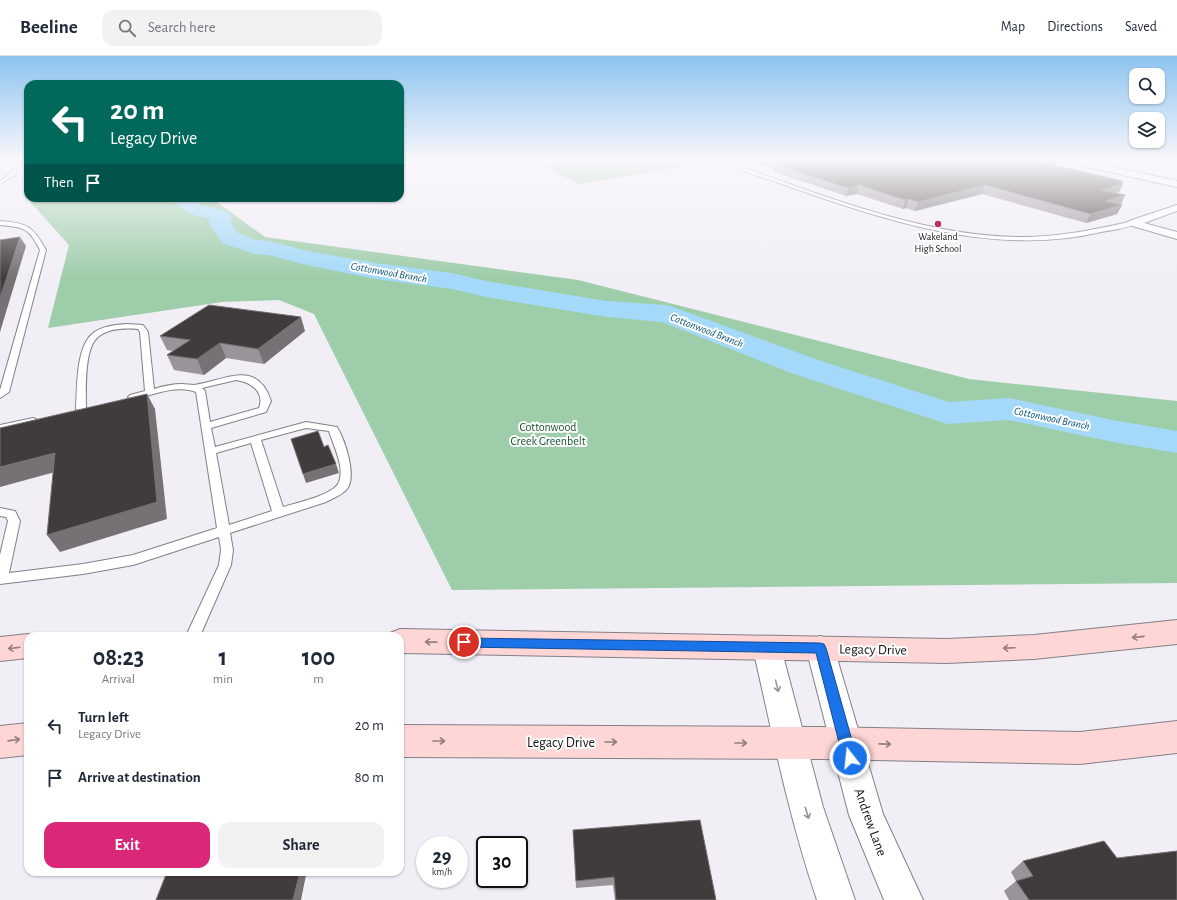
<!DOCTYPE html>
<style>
:root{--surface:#fff;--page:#f2f2f3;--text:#1f2937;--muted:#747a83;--line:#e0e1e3;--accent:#db2777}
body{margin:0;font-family:"Alegreya Sans",sans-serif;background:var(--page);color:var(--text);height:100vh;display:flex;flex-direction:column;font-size:15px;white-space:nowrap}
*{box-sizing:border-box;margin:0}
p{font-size:13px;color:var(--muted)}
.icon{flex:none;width:22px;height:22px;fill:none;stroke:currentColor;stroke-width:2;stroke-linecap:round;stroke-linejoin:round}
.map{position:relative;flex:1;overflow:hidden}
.details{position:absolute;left:24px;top:576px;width:380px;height:244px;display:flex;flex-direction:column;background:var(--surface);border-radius:12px;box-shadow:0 1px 3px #0004}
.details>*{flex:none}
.hud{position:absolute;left:24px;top:24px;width:380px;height:122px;border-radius:12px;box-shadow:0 1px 3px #0004;background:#00695c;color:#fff;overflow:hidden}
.tools{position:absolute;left:1129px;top:12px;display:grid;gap:8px}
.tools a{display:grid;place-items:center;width:36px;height:36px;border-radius:8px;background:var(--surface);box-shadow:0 1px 3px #0004;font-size:20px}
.speed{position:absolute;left:416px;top:780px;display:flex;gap:8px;font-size:20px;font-weight:700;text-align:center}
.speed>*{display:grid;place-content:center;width:52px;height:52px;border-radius:50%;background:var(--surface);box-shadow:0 1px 3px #0004;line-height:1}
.speed small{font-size:10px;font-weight:400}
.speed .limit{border:2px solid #111;border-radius:6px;background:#fff;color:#111}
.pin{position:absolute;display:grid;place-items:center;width:34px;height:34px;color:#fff;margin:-17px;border:2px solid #fff;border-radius:50%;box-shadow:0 1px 4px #0007}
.me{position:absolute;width:44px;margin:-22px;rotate:344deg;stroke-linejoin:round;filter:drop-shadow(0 0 3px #0008)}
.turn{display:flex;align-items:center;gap:14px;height:84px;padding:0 20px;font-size:18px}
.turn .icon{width:52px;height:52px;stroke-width:2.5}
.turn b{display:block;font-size:28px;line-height:34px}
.then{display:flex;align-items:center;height:38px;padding:0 20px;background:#0003;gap:8px;font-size:15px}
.eta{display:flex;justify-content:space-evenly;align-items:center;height:68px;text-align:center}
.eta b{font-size:24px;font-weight:700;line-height:28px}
.button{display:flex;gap:8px;margin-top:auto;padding:8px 20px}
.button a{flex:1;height:46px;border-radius:12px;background:var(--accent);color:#fff;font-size:16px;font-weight:700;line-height:46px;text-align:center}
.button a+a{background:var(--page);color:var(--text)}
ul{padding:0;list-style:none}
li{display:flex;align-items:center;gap:12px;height:52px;padding:0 20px}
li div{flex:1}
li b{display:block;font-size:15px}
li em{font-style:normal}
header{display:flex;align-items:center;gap:24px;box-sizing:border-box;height:56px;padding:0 20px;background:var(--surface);border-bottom:1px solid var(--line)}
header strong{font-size:19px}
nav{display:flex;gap:22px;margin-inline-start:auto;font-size:14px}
.search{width:280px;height:36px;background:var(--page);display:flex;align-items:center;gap:10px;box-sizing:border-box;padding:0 14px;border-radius:12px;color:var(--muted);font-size:15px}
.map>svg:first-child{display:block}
</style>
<header>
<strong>Beeline</strong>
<div class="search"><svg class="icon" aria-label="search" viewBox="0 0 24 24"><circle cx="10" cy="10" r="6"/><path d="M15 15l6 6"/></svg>Search here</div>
<nav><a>Map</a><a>Directions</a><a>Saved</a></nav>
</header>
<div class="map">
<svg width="1177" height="844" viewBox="0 0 1177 844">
<rect width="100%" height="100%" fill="#f1eef6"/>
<g fill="#9ecda9">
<path d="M587 104H679L692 109 578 128 544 110Z"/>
<path d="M28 130V142H211L265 181 578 224 969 323 1177 345V527L452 534 314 258 279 244 222 246 48 272 69 189 24 139Z"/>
</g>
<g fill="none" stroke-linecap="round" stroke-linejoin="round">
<path fill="#a4d9f9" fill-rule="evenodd" d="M169 142H192L202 149 228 156 232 160 231 167 238 177 257 184 269 185 308 195 376 207 452 217 486 225 607 245 666 249 676 252 818 304 949 346 1009 342 1113 364 1177 375V397L1113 386 1009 364 947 368 794 318 662 266 607 261 486 241 452 233 376 223 307 209 268 199 254 198 222 187 209 167 210 163 188 157Z"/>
<g stroke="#828087" stroke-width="2">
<g id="service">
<path d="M16 104H20L15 119 0 128V125L11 117Z"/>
<path d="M717 104H723C817 137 927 183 1028 181 1064 180 1098 173 1133 165L1136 167C1127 173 1111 174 1101 176 992 202 881 163 779 127 766 122 726 111 717 104Z"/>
<path d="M0 165C27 167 33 170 46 194L9 336 0 342V334L40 194C29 172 24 171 0 169Z"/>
<path d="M127 268 143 269 148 276 154 333C163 330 173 328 182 328 186 328 190 329 194 329 224 325 257 302 271 345L266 356 211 372 215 391 306 366 337 371C345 384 357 420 347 433 342 439 333 442 326 446L230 477 233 494 231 509 200 580H186L219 509 221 494 219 481 133 509 83 518 0 528V499L8 465 6 461 0 460V452L15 455 20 465 9 517 83 508 133 499 217 472 196 336C177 328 151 339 133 344L128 341 130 339 145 335 140 276 138 273C125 272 106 272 96 283 84 296 86 336 86 353L81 356 76 353C77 333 76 292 92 278 101 270 115 269 127 268ZM236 324C251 326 265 336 259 352L210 366 205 335 202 332ZM306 372 329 375C333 389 345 411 339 426 334 439 296 447 283 451L261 384ZM251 387 272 455 229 469 216 397Z"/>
<path d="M33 362 36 363 38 365 36 367 0 375V369Z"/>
</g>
</g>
<g stroke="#828087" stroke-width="2">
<g id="minor">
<path d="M1065 104H1080L1177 125V131L1069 107Z"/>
<path d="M1177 149V155L1144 167 1177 176V183L1129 169 1127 167 1129 165Z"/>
<path d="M767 580 777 584 781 592 823 751 855 844H817C789 762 772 677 753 592L757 584Z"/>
<path d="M820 580 830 584 834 592 883 758 923 844H884L849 759 806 592 810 584Z"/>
</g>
</g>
<g stroke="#828087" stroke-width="2">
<g id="secondary">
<path d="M1177 564V588L1034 603 947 607 400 597V580H388L390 577 400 573 947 583 1034 579Z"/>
<path d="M28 578 34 580H28V602L0 605V581Z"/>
<path d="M1177 665V697L1080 708 820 703 400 701V669L820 671 1080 676Z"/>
<path d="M28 667V699L0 702V670Z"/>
</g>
</g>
<use href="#service" fill="#fff" fill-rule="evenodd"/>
<use href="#minor" fill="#fff" fill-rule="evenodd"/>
<use href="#secondary" fill="#fdd6d5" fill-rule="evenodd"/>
</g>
<g fill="#9a949a">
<path d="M746 104H1057L1055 108 1052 109 1122 127 1119 136 1115 137 1125 139 1121 148H1120L1122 149 1117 158 1086 167 982 138 915 155 906 152 903 153 857 138 846 140 774 116 775 114Z"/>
<path d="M305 275 264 308 226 302 204 319 174 314 167 299 173 295 167 294 160 280Z"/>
<path d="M573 774 716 844H615L613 829 576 832Z"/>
<path d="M1117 802 1177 844H1009L1004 835 1016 825 1011 816 1023 805Z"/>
</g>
<g fill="#767174">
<path d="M1043 104H1057L1055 108 1034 113 1037 105Z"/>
<path d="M1123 125 1122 128H1123L1119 136 1098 142 1102 134Z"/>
<path d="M859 129 857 138 846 140 848 132Z"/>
<path d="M985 129 982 138 915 155 918 146Z"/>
<path d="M1125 139 1121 148 1102 153 1106 145Z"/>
<path d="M909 143 906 152 903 153 905 144Z"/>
<path d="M1122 149 1117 158 1086 167 1090 158Z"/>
<path d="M20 181 26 190 0 276V242Z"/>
<path d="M301 261 305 275 264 308 258 293Z"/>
<path d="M220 287 226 302 204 319 197 303Z"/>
<path d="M147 338 155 353 167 463 60 496 47 479Z"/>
<path d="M55 397 66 413 0 431V411Z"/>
<path d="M336 408 339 417 306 427 303 418Z"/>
<path d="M300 816H304L306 819 301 844H293Z"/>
</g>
<g fill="#423b3d" stroke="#767174">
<path d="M769 104H1043L1037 105 1123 125 1119 127 1123 128 1102 134 1125 139 1106 145 1122 149 1090 158 985 129 918 146 909 143 905 144 859 129 848 132 776 109 780 108Z"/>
<path d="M20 181 0 242V184Z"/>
<path d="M209 249 301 261 258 293 220 287 197 303 167 299 190 284 160 280Z"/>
<path d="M147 338 157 446 47 479 55 397 0 411V372Z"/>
<path d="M318 375 324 391 328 389 336 408 303 418 291 383Z"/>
<path d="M700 764 716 844H616L614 821 576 825 573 774Z"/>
<path d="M1104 785 1117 802 1177 795V844H1029L1016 825 1033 820 1023 805Z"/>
<path d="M167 816H300L293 844H156Z"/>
</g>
<defs><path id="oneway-shaft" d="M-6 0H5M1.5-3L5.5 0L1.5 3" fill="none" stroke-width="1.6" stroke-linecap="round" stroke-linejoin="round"/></defs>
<g stroke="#947e7f">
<use href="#oneway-shaft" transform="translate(1138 581) rotate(174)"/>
<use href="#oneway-shaft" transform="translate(431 586) rotate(-179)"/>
<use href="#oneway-shaft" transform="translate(14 592) rotate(173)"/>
<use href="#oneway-shaft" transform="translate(1009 592) rotate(178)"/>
<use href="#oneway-shaft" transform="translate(14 684) rotate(-8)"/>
<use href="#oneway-shaft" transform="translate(439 685)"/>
<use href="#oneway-shaft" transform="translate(611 686)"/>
<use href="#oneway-shaft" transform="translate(741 687)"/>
<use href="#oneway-shaft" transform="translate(885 688) rotate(1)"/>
</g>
<g stroke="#959596">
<use href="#oneway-shaft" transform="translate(777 630) rotate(76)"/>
<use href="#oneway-shaft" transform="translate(807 757) rotate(73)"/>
</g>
<linearGradient id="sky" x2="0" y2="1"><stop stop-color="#8dc3ef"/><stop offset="0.47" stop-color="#f9f7fb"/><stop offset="1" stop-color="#f9f7fb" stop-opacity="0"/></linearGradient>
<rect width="1177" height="222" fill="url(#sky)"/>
<path fill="#1a73e8" stroke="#114b97" d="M464 582 820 587 824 588 826 592 857 702 855 706 850 708 845 706 843 702 816 597 464 591 460 590 458 586 460 583Z"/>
<circle fill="#ba306c" stroke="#fdfdfe" stroke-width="1.5" cx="938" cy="168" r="4"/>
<g text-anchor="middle" stroke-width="4" stroke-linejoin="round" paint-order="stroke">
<g font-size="10" fill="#141315" stroke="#fdfdfe">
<text x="938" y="184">Wakeland<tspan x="938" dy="12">High School</tspan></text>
</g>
<g font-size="11" font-style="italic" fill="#0b577a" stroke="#fdfdfe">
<text transform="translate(389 216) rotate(10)" y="4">Cottonwood Branch</text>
<text transform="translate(707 274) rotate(21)" y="4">Cottonwood Branch</text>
<text transform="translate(1052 362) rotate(12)" y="4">Cottonwood Branch</text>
</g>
<g font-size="12" fill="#16522c" stroke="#fdfdfe">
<text x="548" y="375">Cottonwood<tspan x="548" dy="14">Creek Greenbelt</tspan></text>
</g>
<g font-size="14" fill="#141315" stroke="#fdfdfe">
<text transform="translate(873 593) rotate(1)" y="5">Legacy Drive</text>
<text x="561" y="691">Legacy Drive</text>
<text transform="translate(871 766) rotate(70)" y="5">Andrew Lane</text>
</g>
</g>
</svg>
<div class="tools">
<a><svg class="icon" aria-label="search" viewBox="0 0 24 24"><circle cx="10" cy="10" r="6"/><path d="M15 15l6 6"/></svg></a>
<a><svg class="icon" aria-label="layers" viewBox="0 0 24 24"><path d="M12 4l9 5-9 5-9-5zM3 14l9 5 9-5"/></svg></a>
</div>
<div class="speed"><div>29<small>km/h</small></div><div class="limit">30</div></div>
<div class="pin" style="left:464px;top:586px;background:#d93025"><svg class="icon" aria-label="arrive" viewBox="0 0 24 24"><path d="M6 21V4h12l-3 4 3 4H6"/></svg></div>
<svg class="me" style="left:850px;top:702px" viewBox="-20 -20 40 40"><circle r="17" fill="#1a73e8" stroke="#fff" stroke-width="3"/><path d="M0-11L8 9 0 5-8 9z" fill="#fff"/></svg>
<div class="hud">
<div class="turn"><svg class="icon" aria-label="left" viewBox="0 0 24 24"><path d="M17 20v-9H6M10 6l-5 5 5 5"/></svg><div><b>20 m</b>Legacy Drive</div></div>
<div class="then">Then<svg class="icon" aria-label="arrive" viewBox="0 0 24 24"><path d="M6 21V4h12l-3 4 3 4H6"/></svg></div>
</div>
<section class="details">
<div class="eta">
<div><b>08:23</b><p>Arrival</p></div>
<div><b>1</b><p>min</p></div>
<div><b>100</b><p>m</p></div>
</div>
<ul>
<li><svg class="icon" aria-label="left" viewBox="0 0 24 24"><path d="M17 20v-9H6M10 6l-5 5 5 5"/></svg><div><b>Turn left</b><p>Legacy Drive</p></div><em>20 m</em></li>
<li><svg class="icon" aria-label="arrive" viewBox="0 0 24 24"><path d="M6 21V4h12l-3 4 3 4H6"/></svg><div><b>Arrive at destination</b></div><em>80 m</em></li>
</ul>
<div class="button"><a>Exit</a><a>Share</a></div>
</section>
</div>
